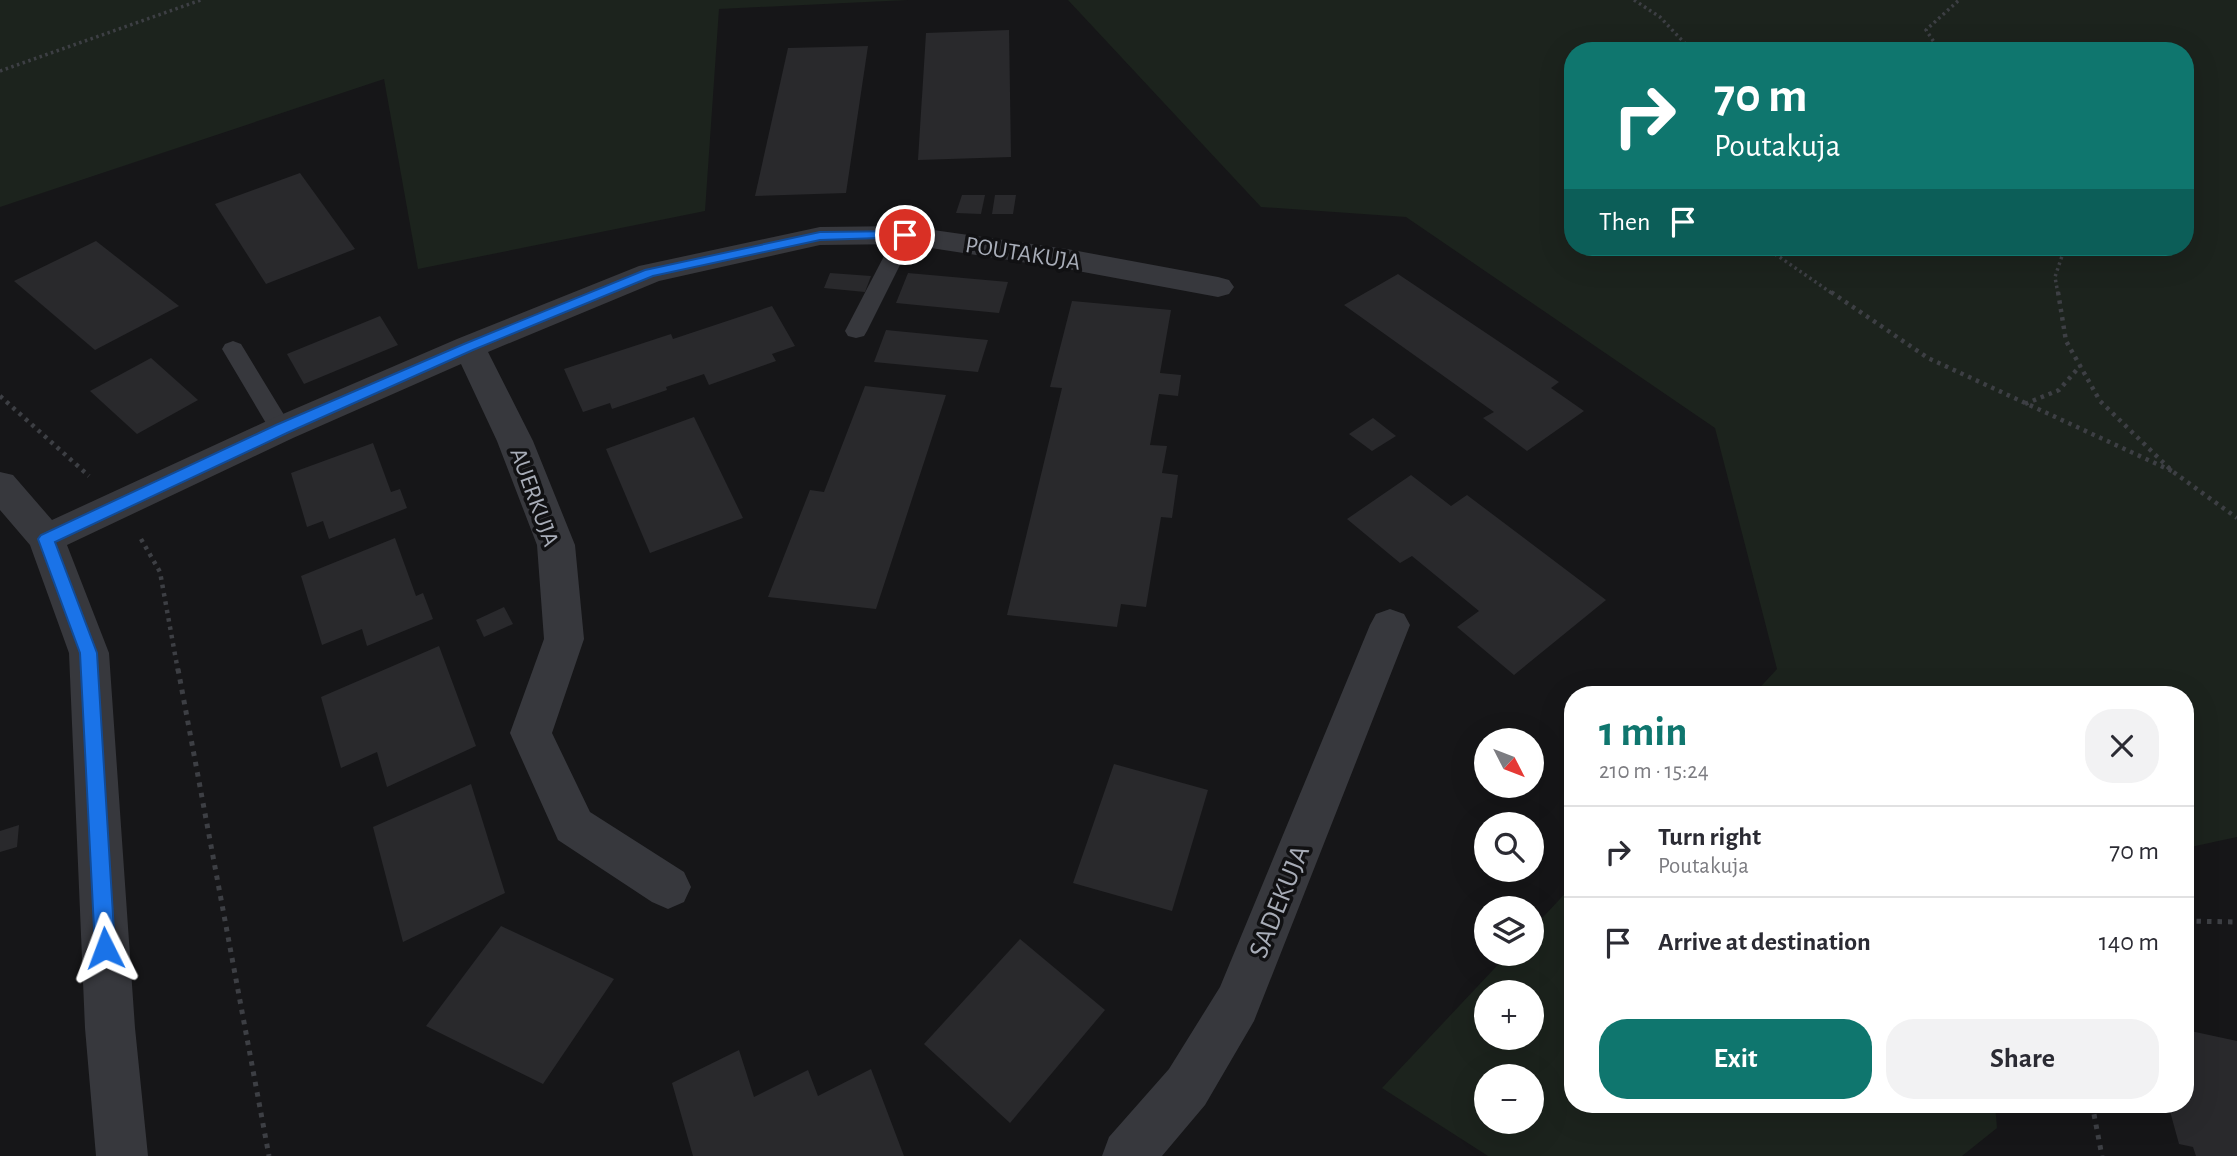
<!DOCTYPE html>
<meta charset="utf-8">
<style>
:root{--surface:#fff;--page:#f2f2f3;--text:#2b2b33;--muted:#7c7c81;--line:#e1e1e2;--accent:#0f766e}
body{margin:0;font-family:"Alegreya Sans",sans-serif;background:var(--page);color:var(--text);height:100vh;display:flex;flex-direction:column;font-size:26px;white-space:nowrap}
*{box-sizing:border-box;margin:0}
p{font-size:23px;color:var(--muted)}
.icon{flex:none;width:38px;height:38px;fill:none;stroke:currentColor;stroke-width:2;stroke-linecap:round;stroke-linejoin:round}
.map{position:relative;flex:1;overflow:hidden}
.panel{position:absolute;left:1564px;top:686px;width:630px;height:427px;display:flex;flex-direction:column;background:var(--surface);border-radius:28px;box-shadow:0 7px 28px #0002}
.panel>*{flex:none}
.guide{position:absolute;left:1564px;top:42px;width:630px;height:214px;border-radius:28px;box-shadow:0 7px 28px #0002;background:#0f766e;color:#fff;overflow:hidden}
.needle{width:46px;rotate:132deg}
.fabs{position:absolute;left:1474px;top:728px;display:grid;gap:14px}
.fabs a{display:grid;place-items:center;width:70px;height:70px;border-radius:50%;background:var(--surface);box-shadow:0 7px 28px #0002;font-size:35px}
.pin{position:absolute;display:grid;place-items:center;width:60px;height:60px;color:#fff;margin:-30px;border:4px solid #fff;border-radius:50%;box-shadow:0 2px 7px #0007}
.me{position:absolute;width:77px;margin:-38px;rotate:357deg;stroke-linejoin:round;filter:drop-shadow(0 0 5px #0008)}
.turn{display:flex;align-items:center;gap:24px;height:147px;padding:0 35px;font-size:32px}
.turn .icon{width:91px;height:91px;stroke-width:2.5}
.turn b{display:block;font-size:49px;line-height:60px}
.then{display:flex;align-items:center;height:66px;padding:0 35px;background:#0003;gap:14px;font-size:26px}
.round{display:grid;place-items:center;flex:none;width:74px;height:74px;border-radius:28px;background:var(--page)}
.overview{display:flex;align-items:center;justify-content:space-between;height:119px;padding:0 35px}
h1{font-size:42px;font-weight:700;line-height:52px;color:var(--accent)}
.primary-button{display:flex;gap:14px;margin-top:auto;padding:14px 35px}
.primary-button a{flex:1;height:80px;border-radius:28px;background:var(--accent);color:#fff;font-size:28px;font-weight:700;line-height:80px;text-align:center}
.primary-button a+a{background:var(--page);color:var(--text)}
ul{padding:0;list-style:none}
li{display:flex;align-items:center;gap:21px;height:91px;padding:0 35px;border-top:2px solid var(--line)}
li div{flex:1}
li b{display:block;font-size:26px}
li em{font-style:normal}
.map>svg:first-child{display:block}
</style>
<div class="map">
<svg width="2237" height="1156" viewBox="0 0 2237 1156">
<rect width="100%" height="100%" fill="#161618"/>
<g fill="#1c231d" fill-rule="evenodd">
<path d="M0 0H908L719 9 705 211 418 269 384 79 0 207Z"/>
<path d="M1068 0H2237V837L2186 848V695H1753L1777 669 1715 428 1406 217 1261 207ZM1573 51H2186V247H1573Z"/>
<path d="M1573 885V1104H1995L1997 1128 1962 1156H1488L1382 1088 1508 954H1531V930ZM1486 992H1531V1038H1486ZM1486 1076H1531V1122H1486Z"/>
</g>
<g fill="#29292c">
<path d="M1009 30 1011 157 918 160 926 33Z"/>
<path d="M868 46 846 193 755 196 788 48Z"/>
<path d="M300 173 355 249 266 284 215 204Z"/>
<path d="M962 195H985L981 214 956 213Z"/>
<path d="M995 195H1016L1013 214H992Z"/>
<path d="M96 241 179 306 95 350 14 281Z"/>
<path d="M830 273 871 276 865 292 824 288Z"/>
<path d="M908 273 1008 282 999 313 896 303Z"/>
<path d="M1398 274 1559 382 1551 388 1584 411 1527 451 1483 418 1494 412 1344 305Z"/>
<path d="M1072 301 1171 310 1160 373 1181 375 1178 396 1159 394 1150 445 1167 446 1162 473 1178 475 1172 518 1161 517 1146 607 1121 604 1117 627 1007 615 1062 388 1050 387Z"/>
<path d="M772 306 795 346 772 354 776 361 709 385 704 374 666 387 667 390 612 409 610 403 583 412 564 369 671 334 673 339Z"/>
<path d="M380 316 398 345 304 384 287 354Z"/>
<path d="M886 330 988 340 978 372 874 362Z"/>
<path d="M151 358 198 400 137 434 90 391Z"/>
<path d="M865 386 946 395 876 609 768 597 810 490 824 492Z"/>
<path d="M694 417 743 518 650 553 606 449Z"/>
<path d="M1373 418 1396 436 1372 451 1349 434Z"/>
<path d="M373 443 391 492 400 489 407 508 329 539 323 521 307 527 291 473Z"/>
<path d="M1411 475 1451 506 1467 495 1606 600 1514 675 1457 627 1479 611 1412 556 1400 563 1347 519Z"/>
<path d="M395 538 416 596 423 593 433 619 367 646 362 629 322 645 301 576Z"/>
<path d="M504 607 513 624 484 637 476 620Z"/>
<path d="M439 646 476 746 387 787 377 752 341 768 321 697Z"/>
<path d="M1114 764 1208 790 1172 911 1073 883Z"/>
<path d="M471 784 505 893 403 942 373 827Z"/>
<path d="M19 825 17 847 0 852V831Z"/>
<path d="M501 926 614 979 543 1084 426 1026Z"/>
<path d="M1020 939 1105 1010 1010 1123 924 1044Z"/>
<path d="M2186 1030 2237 1041V1156H2196L2193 1147 2179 1144 2168 1104H2186Z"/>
<path d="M739 1050 754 1097 808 1070 818 1096 871 1069 904 1156H693L672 1083Z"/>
</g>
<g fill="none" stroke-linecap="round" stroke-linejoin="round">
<g stroke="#3d3f44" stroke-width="3.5" stroke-dasharray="2.5 3.5" stroke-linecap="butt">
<path d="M1634 0 1660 17 1692 51"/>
<path d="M1940 51 1926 30 1959 0"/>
<path d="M0 71 201 0"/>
<path d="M1765 247 1833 294"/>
<path d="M2058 294 2055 277 2065 247"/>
</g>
<g stroke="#3d3f44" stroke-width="4.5" stroke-dasharray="3.5 5" stroke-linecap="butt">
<path d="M1831 292 1928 358 2172 471"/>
<path d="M2058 292 2066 341 2100 401 2172 471 2237 518"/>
<path d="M0 396 89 476"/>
<path d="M2025 404 2059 390 2080 366"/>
<path d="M141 539 160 572 178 671"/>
</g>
<g stroke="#3d3f44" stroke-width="5" stroke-dasharray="4.5 6" stroke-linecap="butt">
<path d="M178 669 269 1156"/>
<path d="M2186 921 2237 922"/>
<path d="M2092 1104 2102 1156"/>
</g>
<g fill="#37383d" fill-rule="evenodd">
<path d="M905 229 912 230 915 235 867 331 864 336 856 338 848 336 845 331 895 235 898 230Z"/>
<path d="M233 341 241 344 289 423 293 429 289 435 281 437 273 435 222 349 225 344Z"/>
</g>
<g fill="#37383d" fill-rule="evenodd">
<path d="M905 226 1067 249 1218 277 1229 280 1234 287 1229 294 1218 297 1067 269 905 244 820 245 659 281 488 352 533 441 575 545 584 639 552 733 590 812 684 872 691 887 684 902 668 909 652 902 558 840 510 733 544 639 537 545 497 441 461 364 293 438 67 545 109 653 135 1028 148 1156H96L85 1028 69 653 30 545 0 510V472L13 475 52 520 269 420 457 339 639 266 820 227Z"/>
<path d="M1390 609 1404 614 1410 625 1254 1021 1205 1105 1162 1156H1102L1109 1137 1169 1069 1220 987 1370 625 1376 614Z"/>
</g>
</g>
<path fill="#1a73e8" stroke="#114b97" stroke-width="2" d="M905 231 910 232V237L820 240 653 276 473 350 287 433 55 542 97 653 115 948 112 954 105 957 98 954 95 948 80 653 38 539 41 535 276 425 464 344 645 270 820 232Z"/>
<g text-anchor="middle" stroke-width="7" stroke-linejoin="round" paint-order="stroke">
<g font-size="24" fill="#a8adb8" stroke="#111113">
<text transform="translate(1023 253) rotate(9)" y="8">POUTAKUJA</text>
<text transform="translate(535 497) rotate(70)" y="8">AUERKUJA</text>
</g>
<g font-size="28" fill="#a8adb8" stroke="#111113">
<text transform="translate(1278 901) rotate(-68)" y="10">SADEKUJA</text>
</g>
</g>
</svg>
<div class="fabs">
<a><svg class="needle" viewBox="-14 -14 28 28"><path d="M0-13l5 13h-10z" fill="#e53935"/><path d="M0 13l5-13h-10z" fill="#7c7c81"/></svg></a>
<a><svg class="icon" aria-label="search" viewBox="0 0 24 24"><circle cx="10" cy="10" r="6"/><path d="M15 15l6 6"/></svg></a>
<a><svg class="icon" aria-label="layers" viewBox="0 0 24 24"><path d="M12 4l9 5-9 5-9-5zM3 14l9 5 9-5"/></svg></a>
<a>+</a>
<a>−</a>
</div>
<div class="pin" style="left:905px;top:235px;background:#d93025"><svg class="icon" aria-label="arrive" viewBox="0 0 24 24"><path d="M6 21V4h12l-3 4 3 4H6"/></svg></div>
<svg class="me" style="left:105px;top:948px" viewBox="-20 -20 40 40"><path d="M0-17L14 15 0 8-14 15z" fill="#1a73e8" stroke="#fff" stroke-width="4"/></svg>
<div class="guide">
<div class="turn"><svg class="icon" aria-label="right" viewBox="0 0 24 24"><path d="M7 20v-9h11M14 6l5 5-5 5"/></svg><div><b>70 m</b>Poutakuja</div></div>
<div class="then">Then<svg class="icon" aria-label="arrive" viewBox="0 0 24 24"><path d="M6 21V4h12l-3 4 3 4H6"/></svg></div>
</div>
<section class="panel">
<div class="overview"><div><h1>1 min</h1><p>210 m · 15:24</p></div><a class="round"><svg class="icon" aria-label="close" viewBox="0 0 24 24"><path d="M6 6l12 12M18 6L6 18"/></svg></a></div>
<ul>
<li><svg class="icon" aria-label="right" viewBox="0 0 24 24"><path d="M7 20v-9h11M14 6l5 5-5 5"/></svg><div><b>Turn right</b><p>Poutakuja</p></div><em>70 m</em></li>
<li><svg class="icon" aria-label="arrive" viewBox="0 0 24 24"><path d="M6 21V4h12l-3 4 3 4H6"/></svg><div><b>Arrive at destination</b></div><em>140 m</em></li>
</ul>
<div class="primary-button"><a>Exit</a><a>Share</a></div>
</section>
</div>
